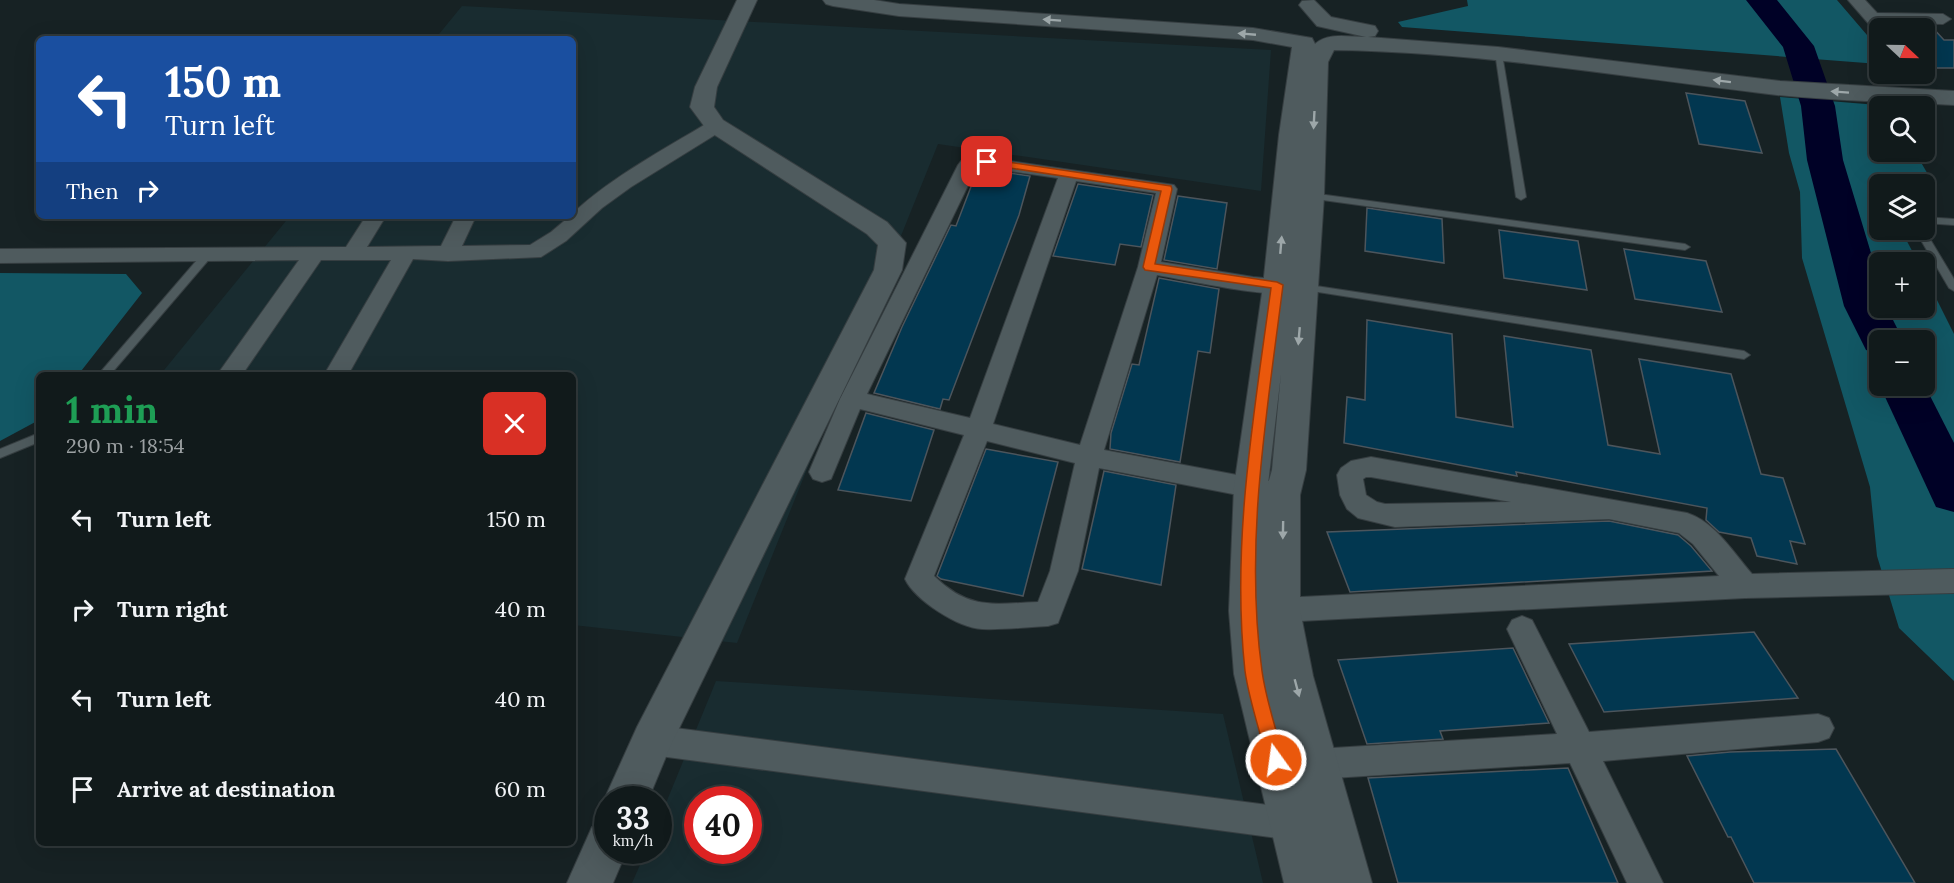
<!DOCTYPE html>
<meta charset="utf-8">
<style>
:root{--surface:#111a1b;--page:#1a2324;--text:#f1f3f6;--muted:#9ca1a3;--line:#30383a}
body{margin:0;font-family:Lora,serif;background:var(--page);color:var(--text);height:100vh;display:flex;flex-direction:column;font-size:22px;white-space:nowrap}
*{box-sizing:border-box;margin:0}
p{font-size:20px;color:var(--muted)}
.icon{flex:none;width:33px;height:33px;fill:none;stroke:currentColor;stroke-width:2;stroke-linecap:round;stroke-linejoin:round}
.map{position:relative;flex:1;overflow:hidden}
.drawer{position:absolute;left:36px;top:372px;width:540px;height:474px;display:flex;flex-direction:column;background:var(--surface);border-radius:9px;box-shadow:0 6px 24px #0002,0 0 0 2px var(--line)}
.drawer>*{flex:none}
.hud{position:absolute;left:36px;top:36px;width:540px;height:183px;border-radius:9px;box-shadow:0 6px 24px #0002,0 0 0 2px var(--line);background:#1a4fa0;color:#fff;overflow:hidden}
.needle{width:39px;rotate:112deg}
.buttons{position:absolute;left:1869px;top:18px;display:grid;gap:12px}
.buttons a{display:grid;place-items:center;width:66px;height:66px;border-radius:9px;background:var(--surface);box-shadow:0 6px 24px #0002,0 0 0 2px var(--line);font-size:30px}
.speed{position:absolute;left:594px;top:786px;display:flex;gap:12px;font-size:30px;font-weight:700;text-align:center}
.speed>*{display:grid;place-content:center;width:78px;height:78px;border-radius:50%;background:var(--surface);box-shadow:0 6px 24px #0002,0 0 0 2px var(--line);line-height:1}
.speed small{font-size:15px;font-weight:400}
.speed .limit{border:9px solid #d22;background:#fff;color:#111}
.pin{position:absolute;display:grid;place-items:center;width:51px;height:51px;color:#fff;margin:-26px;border-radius:12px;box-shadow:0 3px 9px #0006}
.me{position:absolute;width:66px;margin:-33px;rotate:346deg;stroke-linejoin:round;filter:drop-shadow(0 0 4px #0008)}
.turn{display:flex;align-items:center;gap:21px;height:126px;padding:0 30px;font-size:27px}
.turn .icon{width:78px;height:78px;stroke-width:2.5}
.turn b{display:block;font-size:42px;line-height:51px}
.then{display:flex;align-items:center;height:57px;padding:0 30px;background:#0003;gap:12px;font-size:22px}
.round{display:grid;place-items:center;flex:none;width:63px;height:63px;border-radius:9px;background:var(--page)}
.headline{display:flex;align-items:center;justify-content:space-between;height:102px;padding:0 30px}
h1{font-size:36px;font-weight:700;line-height:45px;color:#1e9e55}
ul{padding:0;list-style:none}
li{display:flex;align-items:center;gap:18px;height:90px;padding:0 30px}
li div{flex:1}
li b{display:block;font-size:22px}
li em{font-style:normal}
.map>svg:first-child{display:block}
</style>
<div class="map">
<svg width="1954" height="883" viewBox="0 0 1954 883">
<rect width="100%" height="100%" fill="#172224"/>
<g fill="#192c30" fill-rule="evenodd">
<path d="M462 6 1271 50 1261 191 938 144 737 643 573 625V375H160L290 216H573V39H435Z"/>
<path d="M716 681 1223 714 1263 883H632L646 851 658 850 659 820ZM698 800H748V850H698Z"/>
</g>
<g fill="#125764" fill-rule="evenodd">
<path d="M1467 0H1837L1879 49V64L1402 27 1398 22 1468 6Z"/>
<path d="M1780 97 1890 106H1880V152H1915L1937 190 1925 209 1924 184H1880V230H1901L1918 262H1880V308H1924L1925 276 1954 334V681L1899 628 1877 556 1870 487 1802 258 1800 192 1789 153ZM1880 340H1924V386H1880Z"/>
<path d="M0 273 126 274 142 293 78 375H39V420L0 441Z"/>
</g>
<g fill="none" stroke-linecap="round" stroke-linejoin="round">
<g fill="#000126" fill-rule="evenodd">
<path d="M1746 0H1777L1814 46 1835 106 1843 160 1880 283V308H1887L1903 340H1880V354L1866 350 1844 306 1807 160 1801 106 1783 47Z"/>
<path d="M1924 384 1954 443V512L1936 507 1880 386Z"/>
</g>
</g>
<g fill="#023750" stroke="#4c555c" stroke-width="1.5">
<path d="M1924 26H1931L1944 40H1954V68H1933L1924 60Z"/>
<path d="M1686 93 1745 101 1762 153 1699 144Z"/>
<path d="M987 170 1030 176 1019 215 949 400 943 399 940 409 874 393 902 327 951 225 956 226 977 171Z"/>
<path d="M1078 184 1153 195 1141 247 1120 244 1115 265 1053 256Z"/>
<path d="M1178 196 1227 203 1217 269 1164 260Z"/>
<path d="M1367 208 1442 219 1444 263 1365 251Z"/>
<path d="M1499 230 1578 241 1587 290 1504 278Z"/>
<path d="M1624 249 1706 261 1722 312 1635 299Z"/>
<path d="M1159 278 1219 289 1210 353 1198 351 1180 462 1110 449 1111 433 1132 364 1139 365Z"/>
<path d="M1367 320 1452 334 1456 417 1513 427 1504 336 1591 350 1608 445 1660 454 1639 359 1731 374 1761 474 1783 478 1805 544 1790 541 1797 564 1757 556 1751 538 1719 532 1706 520 1707 508 1516 472 1517 476 1344 443 1347 397 1365 400Z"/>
<path d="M866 413 934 430 911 501 838 490Z"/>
<path d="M986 449 1058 462 1023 596 941 579 937 576Z"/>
<path d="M1104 471 1176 485 1161 585 1082 569Z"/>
<path d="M1609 521 1678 535 1691 546 1712 571 1350 592 1327 532Z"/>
<path d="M1754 632 1798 698 1604 712 1569 644Z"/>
<path d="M1513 648 1549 723 1440 731 1443 739 1367 744 1338 660Z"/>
<path d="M1836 749 1915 883H1754L1731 837H1728L1687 756 1730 752Z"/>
<path d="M1568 768 1618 883H1398L1368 778Z"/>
</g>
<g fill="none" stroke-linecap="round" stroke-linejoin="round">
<g stroke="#363e41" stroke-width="2">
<g id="lane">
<path d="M1495 52 1502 54 1526 197 1521 200 1516 197Z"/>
<path d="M1311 193 1685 244 1690 247 1685 250 1308 198 1306 196Z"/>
<path d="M1924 217 1954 219V225L1924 223Z"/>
<path d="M1924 229 1954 279V291L1949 288 1915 230Z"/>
<path d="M207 252 212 255 211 257 110 375H98L203 253Z"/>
<path d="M1303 284 1744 351 1750 355 1744 359 1299 289 1298 287 1299 285Z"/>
<path d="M39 433V442L0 458V449Z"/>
</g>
</g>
<g stroke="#363e41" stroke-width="2">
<g id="street">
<path d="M1848 0H1865L1877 13 1943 14 1951 19 1943 24 1885 23 1889 28H1880V33L1875 31Z"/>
<path d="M1924 70 1934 78 1931 82H1919L1912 74H1924Z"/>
<path d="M716 120 723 122 725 126 723 130 631 187 602 208 566 241 541 257 448 261 413 259 348 375H324L391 260H321L242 375H217L299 260 0 263V249L346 247 366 216H386L367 247 441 246 456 216H476L462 246 530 245 551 232 570 216H573V213C613 176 663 150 709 122Z"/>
<path d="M975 156 1174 185 1177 189 1161 262 1253 277 1305 282 1308 287 1305 292C1273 300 1193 281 1157 275L1104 450 1269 481 1278 484 1282 491 1278 498 1269 501 1099 468 1078 571 1058 623 1048 626C1026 627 1003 630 982 629 958 628 915 600 905 579L964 435 860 409 831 479 822 482 813 479 809 472 840 399 958 165 961 161ZM987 168 1058 178 970 418 867 394 976 169ZM1076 181 1156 193 1138 267 1080 445 993 424ZM987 441 1075 463 1050 571 1038 602C993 604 969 610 934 576Z"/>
<path d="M1371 457 1687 513C1715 522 1733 552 1752 574L1954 569V593L1745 598 1281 622 1271 619 1266 610 1271 601 1281 598 1719 576 1693 544 1679 533 1609 519 1395 527 1358 518 1347 509 1340 495 1337 475 1341 468 1351 461ZM1366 477H1371L1511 502 1385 504 1377 502 1366 495 1363 479Z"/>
<path d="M1522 616 1532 620 1589 732 1818 714 1829 718 1834 728 1829 738 1818 742 1603 761 1663 883H1627L1570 763 1317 779 1305 775 1301 764 1305 753 1317 749 1557 734 1507 629 1512 620Z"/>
<path d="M652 725 1292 808 1304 812 1309 824 1304 836 1292 840 652 755 641 750 636 740 641 730Z"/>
</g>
</g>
<g stroke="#363e41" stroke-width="2">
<g id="secondary">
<path d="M737 0H757L717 87 714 107 723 120 887 222 906 243 902 270 670 747 648 800H608V807L604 800 637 727 874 270 878 245 867 234 707 130 690 107 695 87Z"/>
<path d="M823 0H874L899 4 1253 28 1312 38 1315 44C1328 32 1349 37 1366 37L1317 26 1299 5 1302 1 1314 0 1331 17 1375 26 1378 31 1375 36 1368 37 1498 47 1780 81 1954 91V105C1895 102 1836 101 1777 95 1630 78 1483 52 1334 50L1328 62 1324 196 1306 470 1300 495V610L1313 676 1372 883H1284L1234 674 1229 611 1234 487 1263 286 1279 135 1292 47 1253 40 899 16 833 6 826 4ZM1281 374 1272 470 1268 484Z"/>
<path d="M608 820V850H627L613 883H567L592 827Z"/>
</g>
</g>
<use href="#lane" fill="#4f5b5e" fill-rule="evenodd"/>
<use href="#street" fill="#4f5b5e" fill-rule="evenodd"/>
<use href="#secondary" fill="#4f5b5e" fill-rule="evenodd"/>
</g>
<defs><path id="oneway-solid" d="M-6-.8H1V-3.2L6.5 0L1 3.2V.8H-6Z" transform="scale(1.5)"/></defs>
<g fill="#9da7a9">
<use href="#oneway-solid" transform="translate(1052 20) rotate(-176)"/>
<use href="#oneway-solid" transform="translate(1247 34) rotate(-175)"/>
<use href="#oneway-solid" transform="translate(1722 81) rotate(-173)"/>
<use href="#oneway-solid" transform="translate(1840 92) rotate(-176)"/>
<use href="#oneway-solid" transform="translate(1314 120) rotate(93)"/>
<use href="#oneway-solid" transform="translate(1281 245) rotate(-85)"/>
<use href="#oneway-solid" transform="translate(1299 336) rotate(95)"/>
<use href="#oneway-solid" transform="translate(1283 530) rotate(91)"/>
<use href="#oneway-solid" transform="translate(1297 688) rotate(75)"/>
</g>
<path fill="#ea580c" stroke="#983908" stroke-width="1.5" d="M987 159 1171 186 1172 189 1155 264 1277 282 1283 285C1267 413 1244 543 1262 671 1266 701 1277 731 1284 760L1282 765 1276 768 1270 765 1267 760C1260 731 1249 700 1245 671 1231 543 1254 415 1271 288L1145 270 1143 267 1161 191 984 164V160Z"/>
</svg>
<div class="buttons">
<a><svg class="needle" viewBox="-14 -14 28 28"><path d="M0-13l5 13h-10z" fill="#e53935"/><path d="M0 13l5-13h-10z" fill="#9ca1a3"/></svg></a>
<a><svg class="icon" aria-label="search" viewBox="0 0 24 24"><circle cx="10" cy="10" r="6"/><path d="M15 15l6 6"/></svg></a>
<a><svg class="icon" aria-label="layers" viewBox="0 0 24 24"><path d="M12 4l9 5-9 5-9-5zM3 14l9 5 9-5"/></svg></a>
<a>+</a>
<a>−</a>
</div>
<div class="speed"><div>33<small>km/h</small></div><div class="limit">40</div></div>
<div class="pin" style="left:987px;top:162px;background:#d93025"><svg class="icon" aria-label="arrive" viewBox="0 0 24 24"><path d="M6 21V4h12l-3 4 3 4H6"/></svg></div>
<svg class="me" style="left:1276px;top:760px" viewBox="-20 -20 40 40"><circle r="17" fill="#ea580c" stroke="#fff" stroke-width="3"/><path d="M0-11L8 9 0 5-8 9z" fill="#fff"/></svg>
<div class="hud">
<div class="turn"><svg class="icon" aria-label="left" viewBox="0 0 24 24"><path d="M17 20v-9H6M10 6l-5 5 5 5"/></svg><div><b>150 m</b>Turn left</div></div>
<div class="then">Then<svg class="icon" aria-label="right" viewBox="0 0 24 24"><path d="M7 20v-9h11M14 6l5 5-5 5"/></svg></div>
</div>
<section class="drawer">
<div class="headline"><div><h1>1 min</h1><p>290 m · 18:54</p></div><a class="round" style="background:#d93025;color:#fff"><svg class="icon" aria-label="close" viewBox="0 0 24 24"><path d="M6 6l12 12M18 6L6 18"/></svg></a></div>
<ul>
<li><svg class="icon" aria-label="left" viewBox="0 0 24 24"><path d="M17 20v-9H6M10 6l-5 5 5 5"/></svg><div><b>Turn left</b></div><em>150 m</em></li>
<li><svg class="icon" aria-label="right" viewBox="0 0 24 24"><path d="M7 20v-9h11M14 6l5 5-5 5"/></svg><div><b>Turn right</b></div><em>40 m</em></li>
<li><svg class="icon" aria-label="left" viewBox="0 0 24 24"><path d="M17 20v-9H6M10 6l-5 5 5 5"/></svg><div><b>Turn left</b></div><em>40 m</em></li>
<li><svg class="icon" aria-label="arrive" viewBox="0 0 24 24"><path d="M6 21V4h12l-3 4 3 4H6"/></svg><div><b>Arrive at destination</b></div><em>60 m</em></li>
</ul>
</section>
</div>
